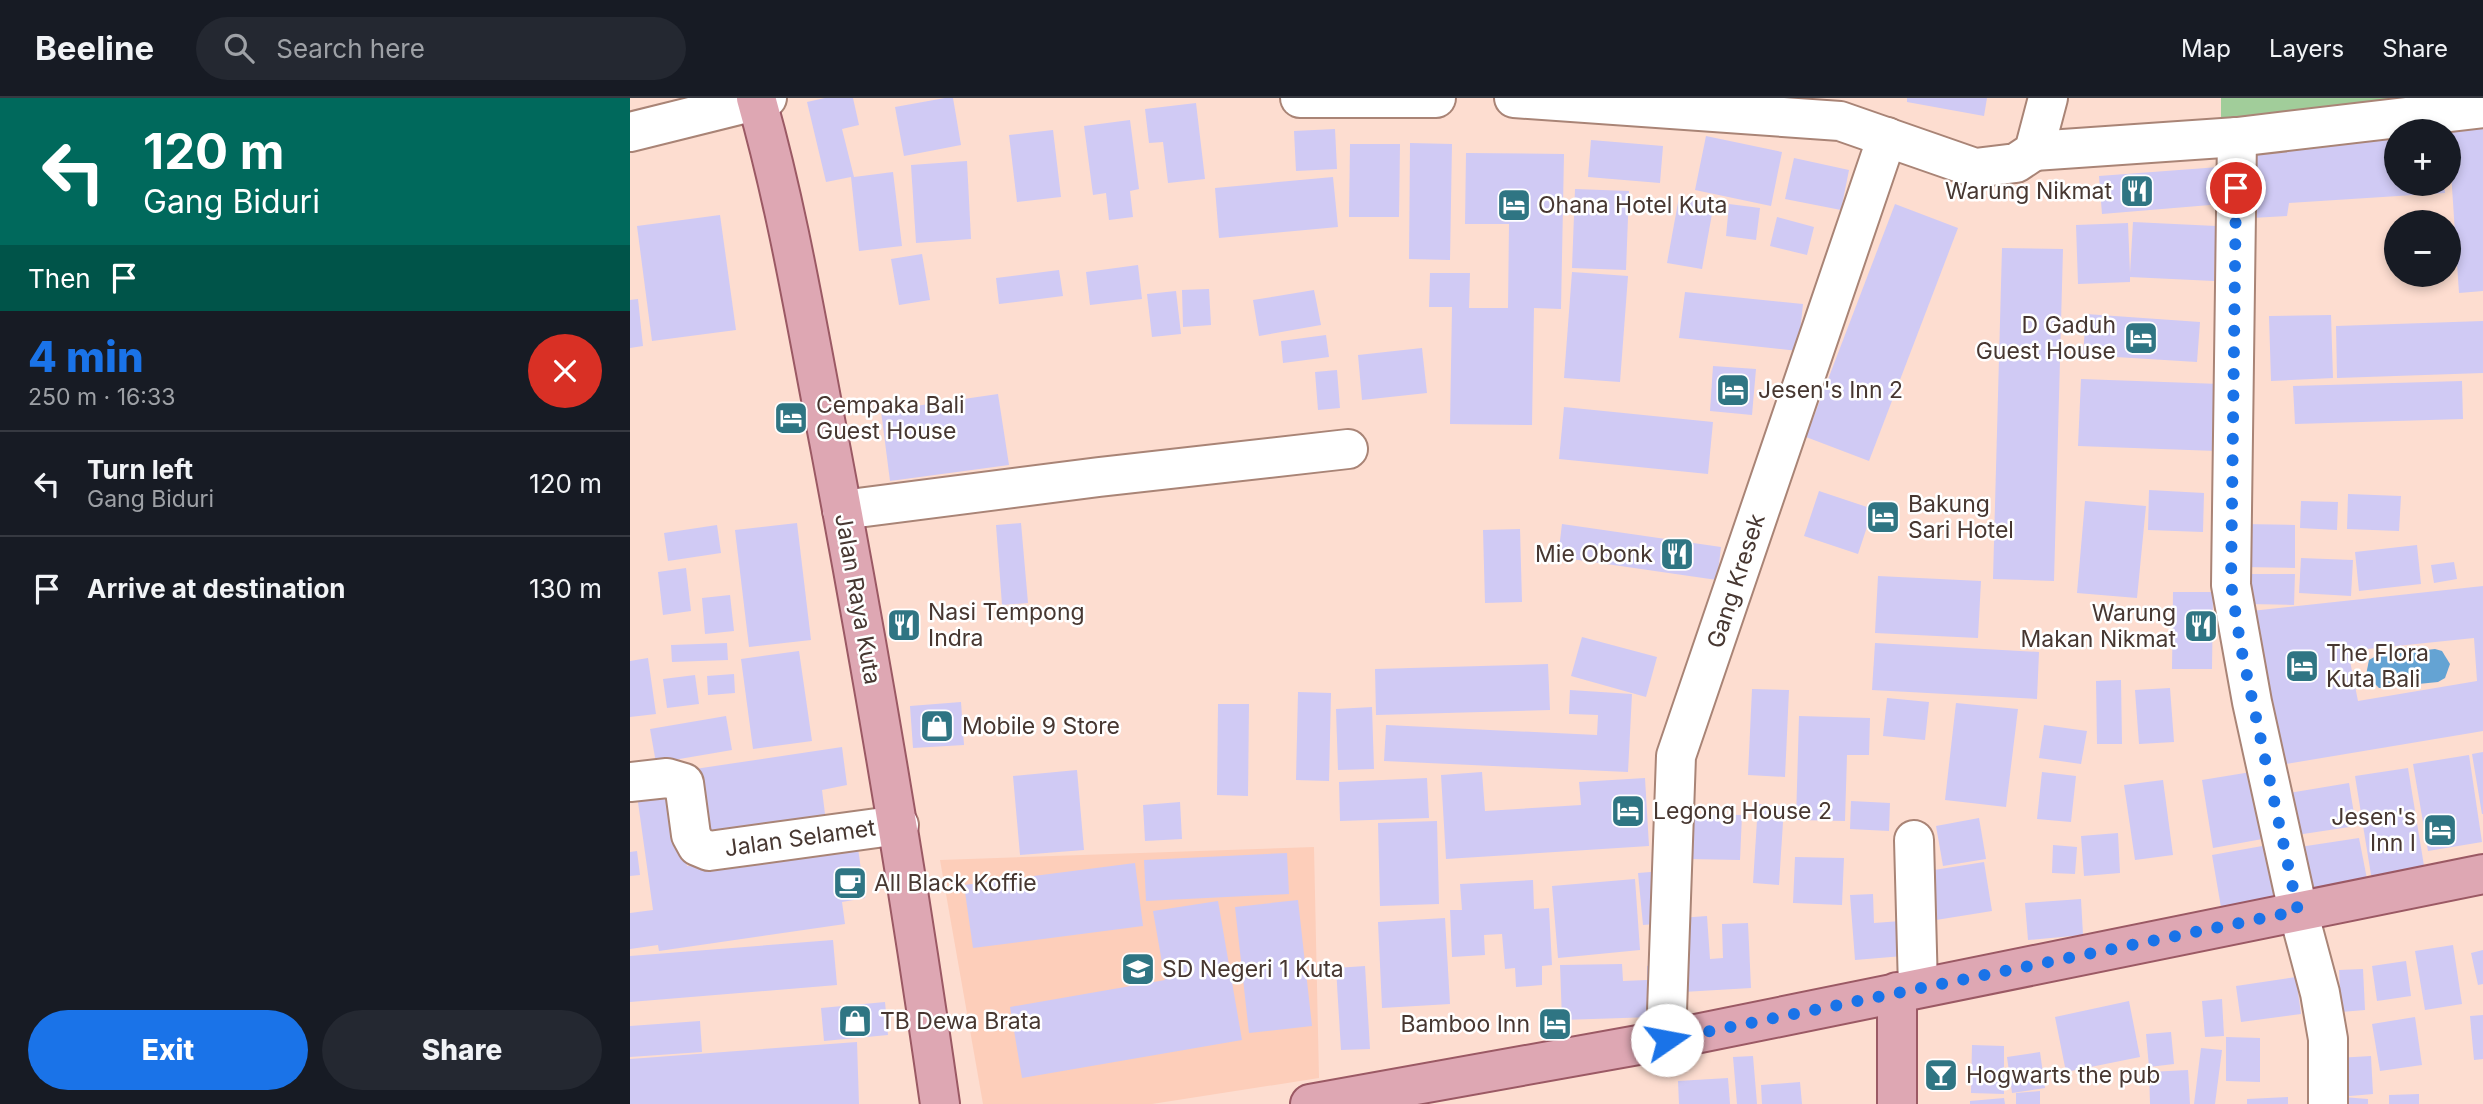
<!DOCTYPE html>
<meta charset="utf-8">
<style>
:root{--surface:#171b24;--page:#242831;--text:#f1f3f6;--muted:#9ea1a6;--line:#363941;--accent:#1a73e8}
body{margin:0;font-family:Inter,sans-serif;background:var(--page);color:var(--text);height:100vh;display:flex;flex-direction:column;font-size:26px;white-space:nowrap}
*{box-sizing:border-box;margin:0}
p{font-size:23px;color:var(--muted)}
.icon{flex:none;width:38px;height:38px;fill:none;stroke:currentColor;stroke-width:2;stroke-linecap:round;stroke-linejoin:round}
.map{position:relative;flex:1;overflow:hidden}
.sheet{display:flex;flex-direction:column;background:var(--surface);width:630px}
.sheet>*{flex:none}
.top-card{background:#00695c;color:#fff;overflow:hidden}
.tools{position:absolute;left:1754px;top:21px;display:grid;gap:14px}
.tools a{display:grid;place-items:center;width:77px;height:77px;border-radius:50%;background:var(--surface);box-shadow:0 4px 10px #0003;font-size:35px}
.pin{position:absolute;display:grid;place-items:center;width:60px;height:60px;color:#fff;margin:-30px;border:4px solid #fff;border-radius:50%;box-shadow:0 2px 7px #0007}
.me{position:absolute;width:77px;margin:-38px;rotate:78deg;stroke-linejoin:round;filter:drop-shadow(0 0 5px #0008)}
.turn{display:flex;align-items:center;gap:24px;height:147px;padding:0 28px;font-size:32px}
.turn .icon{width:91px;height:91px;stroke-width:2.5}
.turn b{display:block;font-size:49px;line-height:60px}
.then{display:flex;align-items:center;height:66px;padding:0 28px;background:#0003;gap:14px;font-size:26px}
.round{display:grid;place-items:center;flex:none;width:74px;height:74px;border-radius:37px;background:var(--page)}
.summary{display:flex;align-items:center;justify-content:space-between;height:119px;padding:0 28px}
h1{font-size:42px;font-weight:800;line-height:52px;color:var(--accent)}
.action{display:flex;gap:14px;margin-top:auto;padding:14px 28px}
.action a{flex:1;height:80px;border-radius:42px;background:var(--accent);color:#fff;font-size:28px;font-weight:800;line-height:80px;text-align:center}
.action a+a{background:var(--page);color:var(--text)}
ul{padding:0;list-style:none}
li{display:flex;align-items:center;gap:21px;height:105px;padding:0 28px;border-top:2px solid var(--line)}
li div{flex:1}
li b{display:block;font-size:26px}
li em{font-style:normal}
header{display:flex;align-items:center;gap:42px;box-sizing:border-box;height:98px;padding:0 35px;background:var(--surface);border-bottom:2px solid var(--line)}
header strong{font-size:33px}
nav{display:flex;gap:38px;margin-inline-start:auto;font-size:24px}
.search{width:490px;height:63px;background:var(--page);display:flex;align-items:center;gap:18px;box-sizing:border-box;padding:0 24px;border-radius:38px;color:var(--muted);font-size:26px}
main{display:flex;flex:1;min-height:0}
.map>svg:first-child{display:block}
</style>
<header>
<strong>Beeline</strong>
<div class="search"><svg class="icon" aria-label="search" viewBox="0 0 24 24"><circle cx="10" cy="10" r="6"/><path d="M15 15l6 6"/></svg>Search here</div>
<nav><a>Map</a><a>Layers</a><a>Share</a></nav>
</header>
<main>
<section class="sheet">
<div class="top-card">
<div class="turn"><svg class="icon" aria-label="left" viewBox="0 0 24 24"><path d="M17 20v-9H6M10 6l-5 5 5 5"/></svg><div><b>120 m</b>Gang Biduri</div></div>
<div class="then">Then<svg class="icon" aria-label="arrive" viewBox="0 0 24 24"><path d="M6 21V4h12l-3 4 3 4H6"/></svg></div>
</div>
<div class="summary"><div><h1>4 min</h1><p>250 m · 16:33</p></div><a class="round" style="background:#d93025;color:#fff"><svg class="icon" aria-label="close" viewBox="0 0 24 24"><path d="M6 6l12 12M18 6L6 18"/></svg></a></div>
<ul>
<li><svg class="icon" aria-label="left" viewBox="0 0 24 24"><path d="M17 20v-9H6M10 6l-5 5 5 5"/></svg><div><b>Turn left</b><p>Gang Biduri</p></div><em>120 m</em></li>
<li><svg class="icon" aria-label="arrive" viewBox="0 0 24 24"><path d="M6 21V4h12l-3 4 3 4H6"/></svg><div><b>Arrive at destination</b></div><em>130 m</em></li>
</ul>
<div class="action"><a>Exit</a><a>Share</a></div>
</section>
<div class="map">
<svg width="1853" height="1006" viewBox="0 0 1853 1006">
<rect width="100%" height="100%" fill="#fdddd0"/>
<path fill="#fdceba" d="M684 749 689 980 522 1006H353L310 762Z"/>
<path fill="#a1cd9a" d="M1591 0H1820L1591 29Z"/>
<path fill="#64a3d3" d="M1805 551 1812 553 1820 566 1815 580 1808 584 1749 590 1736 577 1739 562 1746 558Z"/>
<g fill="#d0caf4" fill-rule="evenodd">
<path d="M195 0H223L229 27 212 31 224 79 263 74 272 148 229 153 221 79 196 84 177 4Z"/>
<path d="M315 0H323L331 47 274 58 265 9Z"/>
<path d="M1277 0H1357L1354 18 1277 4Z"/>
<path d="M566 5 575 81 538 85 533 44 519 45 515 11Z"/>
<path d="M500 22 509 91 500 93 503 119 479 122 476 95 463 97 454 28Z"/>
<path d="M1853 27V193L1829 195 1818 29Z"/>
<path d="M705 31 707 71 666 73 664 33Z"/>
<path d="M423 32 431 99 387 104 379 37Z"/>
<path d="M1076 38 1152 54 1141 108 1065 92Z"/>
<path d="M1766 40V86H1814L1815 95 1659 105 1657 118 1622 120 1626 42 1663 47Z"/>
<path d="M961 42 1033 48 1030 85 958 79Z"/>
<path d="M780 45 822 46 820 162 779 161Z"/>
<path d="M720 46H770L769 119H719Z"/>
<path d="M836 55 934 56 931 211 904 210 902 327 820 326 822 209H799L800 175H840L839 210H878L879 126H835Z"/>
<path d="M1164 60 1219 72 1211 112 1155 101Z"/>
<path d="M337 63 341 141 286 145 281 67Z"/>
<path d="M1589 69 1592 106 1472 116 1469 78Z"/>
<path d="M703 79 708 129 589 140 585 90Z"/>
<path d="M945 91 999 93 996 172 942 170Z"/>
<path d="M1049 99 1084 105 1072 171 1037 165Z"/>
<path d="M1099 106 1130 110 1126 142 1096 138Z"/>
<path d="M1265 106 1328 130 1239 363 1176 339Z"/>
<path d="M90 117 106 232 22 243 7 128Z"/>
<path d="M1147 119 1184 129 1177 157 1140 148Z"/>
<path d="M1503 124 1586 128 1584 183 1500 179V184L1448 186 1446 127 1498 125 1500 175Z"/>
<path d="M1372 150 1433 151 1424 483 1363 481Z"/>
<path d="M292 156 300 202 269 207 261 161Z"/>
<path d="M508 167 512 201 460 207 456 174Z"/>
<path d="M429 172 433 198 369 206 366 180Z"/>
<path d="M942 174 998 178 990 284 934 280Z"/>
<path d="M579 191 581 227 553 229 552 192Z"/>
<path d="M684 192 691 227 629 238 623 202Z"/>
<path d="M546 193 551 236 522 239 517 196Z"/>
<path d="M1055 194 1173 206 1168 253 1049 240Z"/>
<path d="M8 201 13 248 0 250V202Z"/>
<path d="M1456 216 1570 224 1567 264 1453 257Z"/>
<path d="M1701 217 1703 280 1641 283 1639 218Z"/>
<path d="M1853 223V275L1707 280 1706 228Z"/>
<path d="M696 237 699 259 653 265 651 243Z"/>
<path d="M792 250 797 295 732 302 728 257Z"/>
<path d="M1083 268 1126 271 1122 317 1080 313Z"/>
<path d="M707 272 710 310 688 312 685 274Z"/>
<path d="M1451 281 1590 286 1587 353 1448 348Z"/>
<path d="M1832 283 1833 321 1665 326 1663 288Z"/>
<path d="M368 296 379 367 260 383 251 313Z"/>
<path d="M934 309 1083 324 1078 376 929 361Z"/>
<path d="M1519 392 1574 395 1573 434 1518 432Z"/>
<path d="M1189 393 1243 411 1228 456 1174 438Z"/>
<path d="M1718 396 1771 398 1769 433 1717 431Z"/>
<path d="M1455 403 1516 408 1507 500 1447 495Z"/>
<path d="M1671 403 1708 404 1707 432 1670 430Z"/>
<path d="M167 425 181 542 119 549 105 432Z"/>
<path d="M391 425 398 505 372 507 366 427Z"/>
<path d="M932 426 1091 449 1087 482 928 459Z"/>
<path d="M1613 426 1665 427V470L1613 469Z"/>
<path d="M87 427 91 455 38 463 34 435Z"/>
<path d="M890 431 892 504 855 505 853 432Z"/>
<path d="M1787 447 1791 486 1729 493 1725 454Z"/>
<path d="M1671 460 1723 462 1721 498 1669 495Z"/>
<path d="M1824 464 1827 481 1804 485 1801 467Z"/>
<path d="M56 470 61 513 33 517 28 474Z"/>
<path d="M1618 476H1665L1664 507 1618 506Z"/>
<path d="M1248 478 1351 483 1348 540 1245 535Z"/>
<path d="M1853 488V633L1644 668 1612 514ZM1844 540 1847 583 1728 603 1718 553Z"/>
<path d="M1543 494H1583L1582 571H1542Z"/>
<path d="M100 497 104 533 75 536 72 500Z"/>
<path d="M952 539 1027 559 1016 599 941 578Z"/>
<path d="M97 545 98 562 42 564 41 547Z"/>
<path d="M1245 545 1409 554 1407 601 1242 592Z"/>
<path d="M169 553 182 643 123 651 111 561Z"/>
<path d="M18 560 26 616 0 619V563Z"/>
<path d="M918 566 920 612 746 617 745 571Z"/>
<path d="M104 576 105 595 78 597 77 578Z"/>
<path d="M65 577 69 606 37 610 33 581Z"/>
<path d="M1491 582 1492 646H1467L1466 583Z"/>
<path d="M1540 590 1544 644 1509 646 1505 592Z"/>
<path d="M1122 591 1159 592 1155 679 1118 677Z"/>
<path d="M940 592 1002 596 998 674 754 663 756 627 967 637 968 617 939 616Z"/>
<path d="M668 594 701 595 699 683 666 682Z"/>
<path d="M1257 600 1299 604 1295 642 1253 638Z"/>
<path d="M331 604 334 647 283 650 280 608Z"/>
<path d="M1326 605 1388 611 1376 709 1315 702Z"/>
<path d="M588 606H619L618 698 587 697Z"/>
<path d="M742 609 744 671 708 672 706 611Z"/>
<path d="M96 618 102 652 26 665 20 631Z"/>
<path d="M1169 618 1240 620 1239 657H1217L1215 723 1166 722Z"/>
<path d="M1414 627 1457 633 1451 666 1409 660Z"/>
<path d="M212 649 217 687 192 692 196 724 75 741 65 671Z"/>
<path d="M1853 654V716H1852L1842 656Z"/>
<path d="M1839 657 1852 744 1798 753 1783 666Z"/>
<path d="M1778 670 1795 774 1742 783 1725 678Z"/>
<path d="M447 672 454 752 390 757 383 678Z"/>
<path d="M1627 673 1638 740 1583 750 1572 682Z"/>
<path d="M852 674 855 713 951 707 949 684 1015 680 1019 748 816 761 811 677Z"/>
<path d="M1412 674 1446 678 1441 724 1407 721Z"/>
<path d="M797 680 799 720 710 723 709 684Z"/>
<path d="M1533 682 1543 757 1505 762 1494 687Z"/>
<path d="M1719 685 1726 728 1660 738 1653 696Z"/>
<path d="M46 691 57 768 227 743 235 800 212 804 215 826 29 853 28 847 0 851V815L23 812 7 697Z"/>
<path d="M1221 703 1260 705 1259 733 1220 731Z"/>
<path d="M550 704 552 741 515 743 513 707Z"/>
<path d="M1128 706 1154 708 1149 787 1123 785Z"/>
<path d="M1060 716 1112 717 1110 762 1058 761Z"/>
<path d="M1349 720 1356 761 1313 768 1306 728Z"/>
<path d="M807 723 809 806 750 808 748 725Z"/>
<path d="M1488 735 1490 775 1454 778 1451 738Z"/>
<path d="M1729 740 1737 781 1670 792 1663 750Z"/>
<path d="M1649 745 1659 810 1593 821 1582 757Z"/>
<path d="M1423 747 1447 749 1445 776 1422 775Z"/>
<path d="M7 753 10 777 0 778V754Z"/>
<path d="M657 755 659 796 516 803 514 762Z"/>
<path d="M1165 759 1214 760 1212 807 1163 805Z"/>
<path d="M1354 764 1362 813 1306 822 1298 773Z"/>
<path d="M505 765 513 828 343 850 334 787Z"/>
<path d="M1033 773 1038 825 1013 827 1008 775Z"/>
<path d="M1005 781 1010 852 928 860 922 788Z"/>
<path d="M903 782 904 811 919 810 922 867 912 868V887L886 889 885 870 875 871 872 836 854 837 855 857 822 859 820 812H832L830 786Z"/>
<path d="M1243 796 1244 825 1271 823 1273 858 1225 862 1220 797Z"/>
<path d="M1451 801 1453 837 1398 842 1395 805Z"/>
<path d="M668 802 682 928 619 935 605 809Z"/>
<path d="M588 803 612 942 392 980 380 909 535 882 523 813Z"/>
<path d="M1077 818 1080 861 1093 860 1092 826 1118 825 1121 890 1053 894 1050 820Z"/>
<path d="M815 820 820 906 752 910 748 824Z"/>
<path d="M203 842 207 887 0 904V858Z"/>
<path d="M1823 847 1832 906 1795 912 1785 853Z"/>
<path d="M1853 852V886L1848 887 1841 855Z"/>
<path d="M1776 863 1781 898 1747 903 1742 868Z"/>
<path d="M992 866 993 883 1017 882V868L1022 867 1023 919 932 922 930 867Z"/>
<path d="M735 868 740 951 711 952 706 870Z"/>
<path d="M1733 871 1735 912 1711 914 1709 872Z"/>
<path d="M1666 879 1671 916 1611 924 1606 888Z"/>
<path d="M1592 901 1594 938 1575 939 1572 903Z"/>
<path d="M1499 903 1510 959 1436 974 1425 919Z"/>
<path d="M255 904 258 937 194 943 191 910Z"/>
<path d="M1853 917V961L1844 962 1840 918Z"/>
<path d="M1785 919 1792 967 1750 973 1742 926Z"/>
<path d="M70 923 72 954 0 959V928Z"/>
<path d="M1541 934 1544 966 1519 969 1516 936Z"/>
<path d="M1596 939 1630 940V984L1596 983Z"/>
<path d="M227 944 229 1006H0V961Z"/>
<path d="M1342 947 1374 948V996L1341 995Z"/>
<path d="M1571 950 1592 952 1585 1006H1564Z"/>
<path d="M1410 954 1415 990 1382 995 1377 959Z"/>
<path d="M1123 958 1127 1006H1107L1103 959Z"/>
<path d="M1741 958 1743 996 1709 999 1707 960Z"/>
<path d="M1558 972 1560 1006H1520L1519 974Z"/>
<path d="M1098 980 1100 1006H1049L1048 983Z"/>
<path d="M1170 984 1172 1006H1132L1131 987Z"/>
<path d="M1410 993V1006H1386V995Z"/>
<path d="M1789 996V1006H1759V997Z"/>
<path d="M1658 999V1006H1617V1001Z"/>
<path d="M1713 999 1738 1001V1006H1713Z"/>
<path d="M1374 1000 1375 1006H1340V1003Z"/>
</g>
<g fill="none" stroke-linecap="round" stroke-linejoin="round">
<g stroke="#a98476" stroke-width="42">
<g id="minor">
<path d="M670 0H806"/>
<path d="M884 0 1210 23 1345 70 1386 65 1404 53 1418 0"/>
<path d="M0 34 137 0"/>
<path d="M1607 39 1601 487 1622 604 1668 813 1690 895 1698 941V1006"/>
<path d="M1404 53 1607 39 1853 10"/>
<path d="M212 412 469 379 718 351"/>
<path d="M0 684 37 680 54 685 61 737 67 748 79 753 269 727"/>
<path d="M1284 742 1288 890"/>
<path d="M1036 942 1046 658 1257 39"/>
</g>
</g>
<g stroke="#9b5964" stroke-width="42">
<g id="major">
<path d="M126 0C159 116 178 235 201 353 242 570 279 787 310 1006"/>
<path d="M680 1006 1036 942 1853 776"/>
<path d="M1267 1006V894"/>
</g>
</g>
<use href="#minor" stroke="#fff" stroke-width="38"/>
<use href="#major" stroke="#dea7b3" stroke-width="38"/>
</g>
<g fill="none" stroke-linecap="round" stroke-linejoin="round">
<path stroke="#1a73e8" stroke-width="12" stroke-dasharray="0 21.6" d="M1037 942 1668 813 1611 550 1601 486 1606 90"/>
</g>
<defs>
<g id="restaurant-square" transform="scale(1.75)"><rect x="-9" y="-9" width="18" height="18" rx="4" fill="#2f7583" stroke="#fff"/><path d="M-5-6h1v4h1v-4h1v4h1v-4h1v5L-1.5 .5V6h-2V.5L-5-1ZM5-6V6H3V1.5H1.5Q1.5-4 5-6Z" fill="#fff"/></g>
<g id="hotel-square" transform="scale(1.75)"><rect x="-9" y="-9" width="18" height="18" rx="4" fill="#2f7583" stroke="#fff"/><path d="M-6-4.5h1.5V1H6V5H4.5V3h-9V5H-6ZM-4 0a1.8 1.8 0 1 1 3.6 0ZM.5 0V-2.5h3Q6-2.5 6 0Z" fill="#fff"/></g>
<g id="shop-square" transform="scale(1.75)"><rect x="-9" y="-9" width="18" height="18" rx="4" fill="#2f7583" stroke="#fff"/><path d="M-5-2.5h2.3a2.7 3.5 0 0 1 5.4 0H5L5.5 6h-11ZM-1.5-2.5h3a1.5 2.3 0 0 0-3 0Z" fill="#fff"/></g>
<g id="cafe-square" transform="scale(1.75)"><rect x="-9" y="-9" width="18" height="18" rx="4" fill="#2f7583" stroke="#fff"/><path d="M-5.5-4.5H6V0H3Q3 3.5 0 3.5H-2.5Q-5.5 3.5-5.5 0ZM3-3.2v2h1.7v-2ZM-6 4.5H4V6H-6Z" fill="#fff"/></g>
<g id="school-square" transform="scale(1.75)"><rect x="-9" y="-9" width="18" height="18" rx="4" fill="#2f7583" stroke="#fff"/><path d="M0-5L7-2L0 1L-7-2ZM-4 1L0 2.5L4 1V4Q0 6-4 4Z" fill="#fff"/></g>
<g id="bar-square" transform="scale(1.75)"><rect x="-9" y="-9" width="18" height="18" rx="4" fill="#2f7583" stroke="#fff"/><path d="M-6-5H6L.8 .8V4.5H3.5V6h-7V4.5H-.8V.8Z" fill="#fff"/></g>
</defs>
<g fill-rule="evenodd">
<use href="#restaurant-square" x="1507" y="93"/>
<use href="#hotel-square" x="884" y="107"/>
<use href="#hotel-square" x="1511" y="240"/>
<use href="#hotel-square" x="1103" y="292"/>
<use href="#hotel-square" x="161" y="320"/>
<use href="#hotel-square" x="1253" y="419"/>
<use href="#restaurant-square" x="1047" y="456"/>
<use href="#restaurant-square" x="274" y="527"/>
<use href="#restaurant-square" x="1571" y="528"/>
<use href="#hotel-square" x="1672" y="568"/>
<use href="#shop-square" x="307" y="628"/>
<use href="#hotel-square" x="998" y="713"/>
<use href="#hotel-square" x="1810" y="732"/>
<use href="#cafe-square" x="220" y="785"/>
<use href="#school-square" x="508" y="871"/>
<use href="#shop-square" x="225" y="923"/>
<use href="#hotel-square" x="925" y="926"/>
<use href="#bar-square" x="1311" y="977"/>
</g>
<g text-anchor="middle" stroke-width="5" stroke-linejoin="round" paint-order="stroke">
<g font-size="23" fill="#473731" stroke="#fff" text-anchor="start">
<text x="1482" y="101" text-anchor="end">Warung Nikmat</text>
<text x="908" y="115">Ohana Hotel Kuta</text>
<text x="1486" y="235" text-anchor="end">D Gaduh<tspan x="1486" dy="26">Guest House</tspan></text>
<text x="1128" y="300">Jesen's Inn 2</text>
<text x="186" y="315">Cempaka Bali<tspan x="186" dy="26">Guest House</tspan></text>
<text x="1278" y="414">Bakung<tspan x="1278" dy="26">Sari Hotel</tspan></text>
<text x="1023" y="464" text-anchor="end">Mie Obonk</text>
<text x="298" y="522">Nasi Tempong<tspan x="298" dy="26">Indra</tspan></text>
<text x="1546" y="523" text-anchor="end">Warung<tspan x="1546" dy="26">Makan Nikmat</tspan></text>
<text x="1696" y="563">The Flora<tspan x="1696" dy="26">Kuta Bali</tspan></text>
<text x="332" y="636">Mobile 9 Store</text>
<text x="1023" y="721">Legong House 2</text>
<text x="1786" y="727" text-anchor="end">Jesen's<tspan x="1786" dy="26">Inn I</tspan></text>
<text x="244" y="793">All Black Koffie</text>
<text x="532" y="879">SD Negeri 1 Kuta</text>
<text x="250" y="931">TB Dewa Brata</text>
<text x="900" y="934" text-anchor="end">Bamboo Inn</text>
<text x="1336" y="985">Hogwarts the pub</text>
</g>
<g font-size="23" fill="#473731" stroke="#fff">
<text transform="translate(1106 483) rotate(-72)" y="8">Gang Kresek</text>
<text transform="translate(228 501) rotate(80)" y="8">Jalan Raya Kuta</text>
<text transform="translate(170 740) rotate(-8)" y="8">Jalan Selamet</text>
</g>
</g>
</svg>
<div class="tools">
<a>+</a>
<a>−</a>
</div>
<div class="pin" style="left:1606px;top:90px;background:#d93025"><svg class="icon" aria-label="arrive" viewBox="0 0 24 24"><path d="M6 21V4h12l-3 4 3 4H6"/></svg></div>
<svg class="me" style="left:1037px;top:942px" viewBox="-20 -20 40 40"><circle r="19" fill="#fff"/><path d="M0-13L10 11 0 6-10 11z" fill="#1a73e8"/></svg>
</div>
</main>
